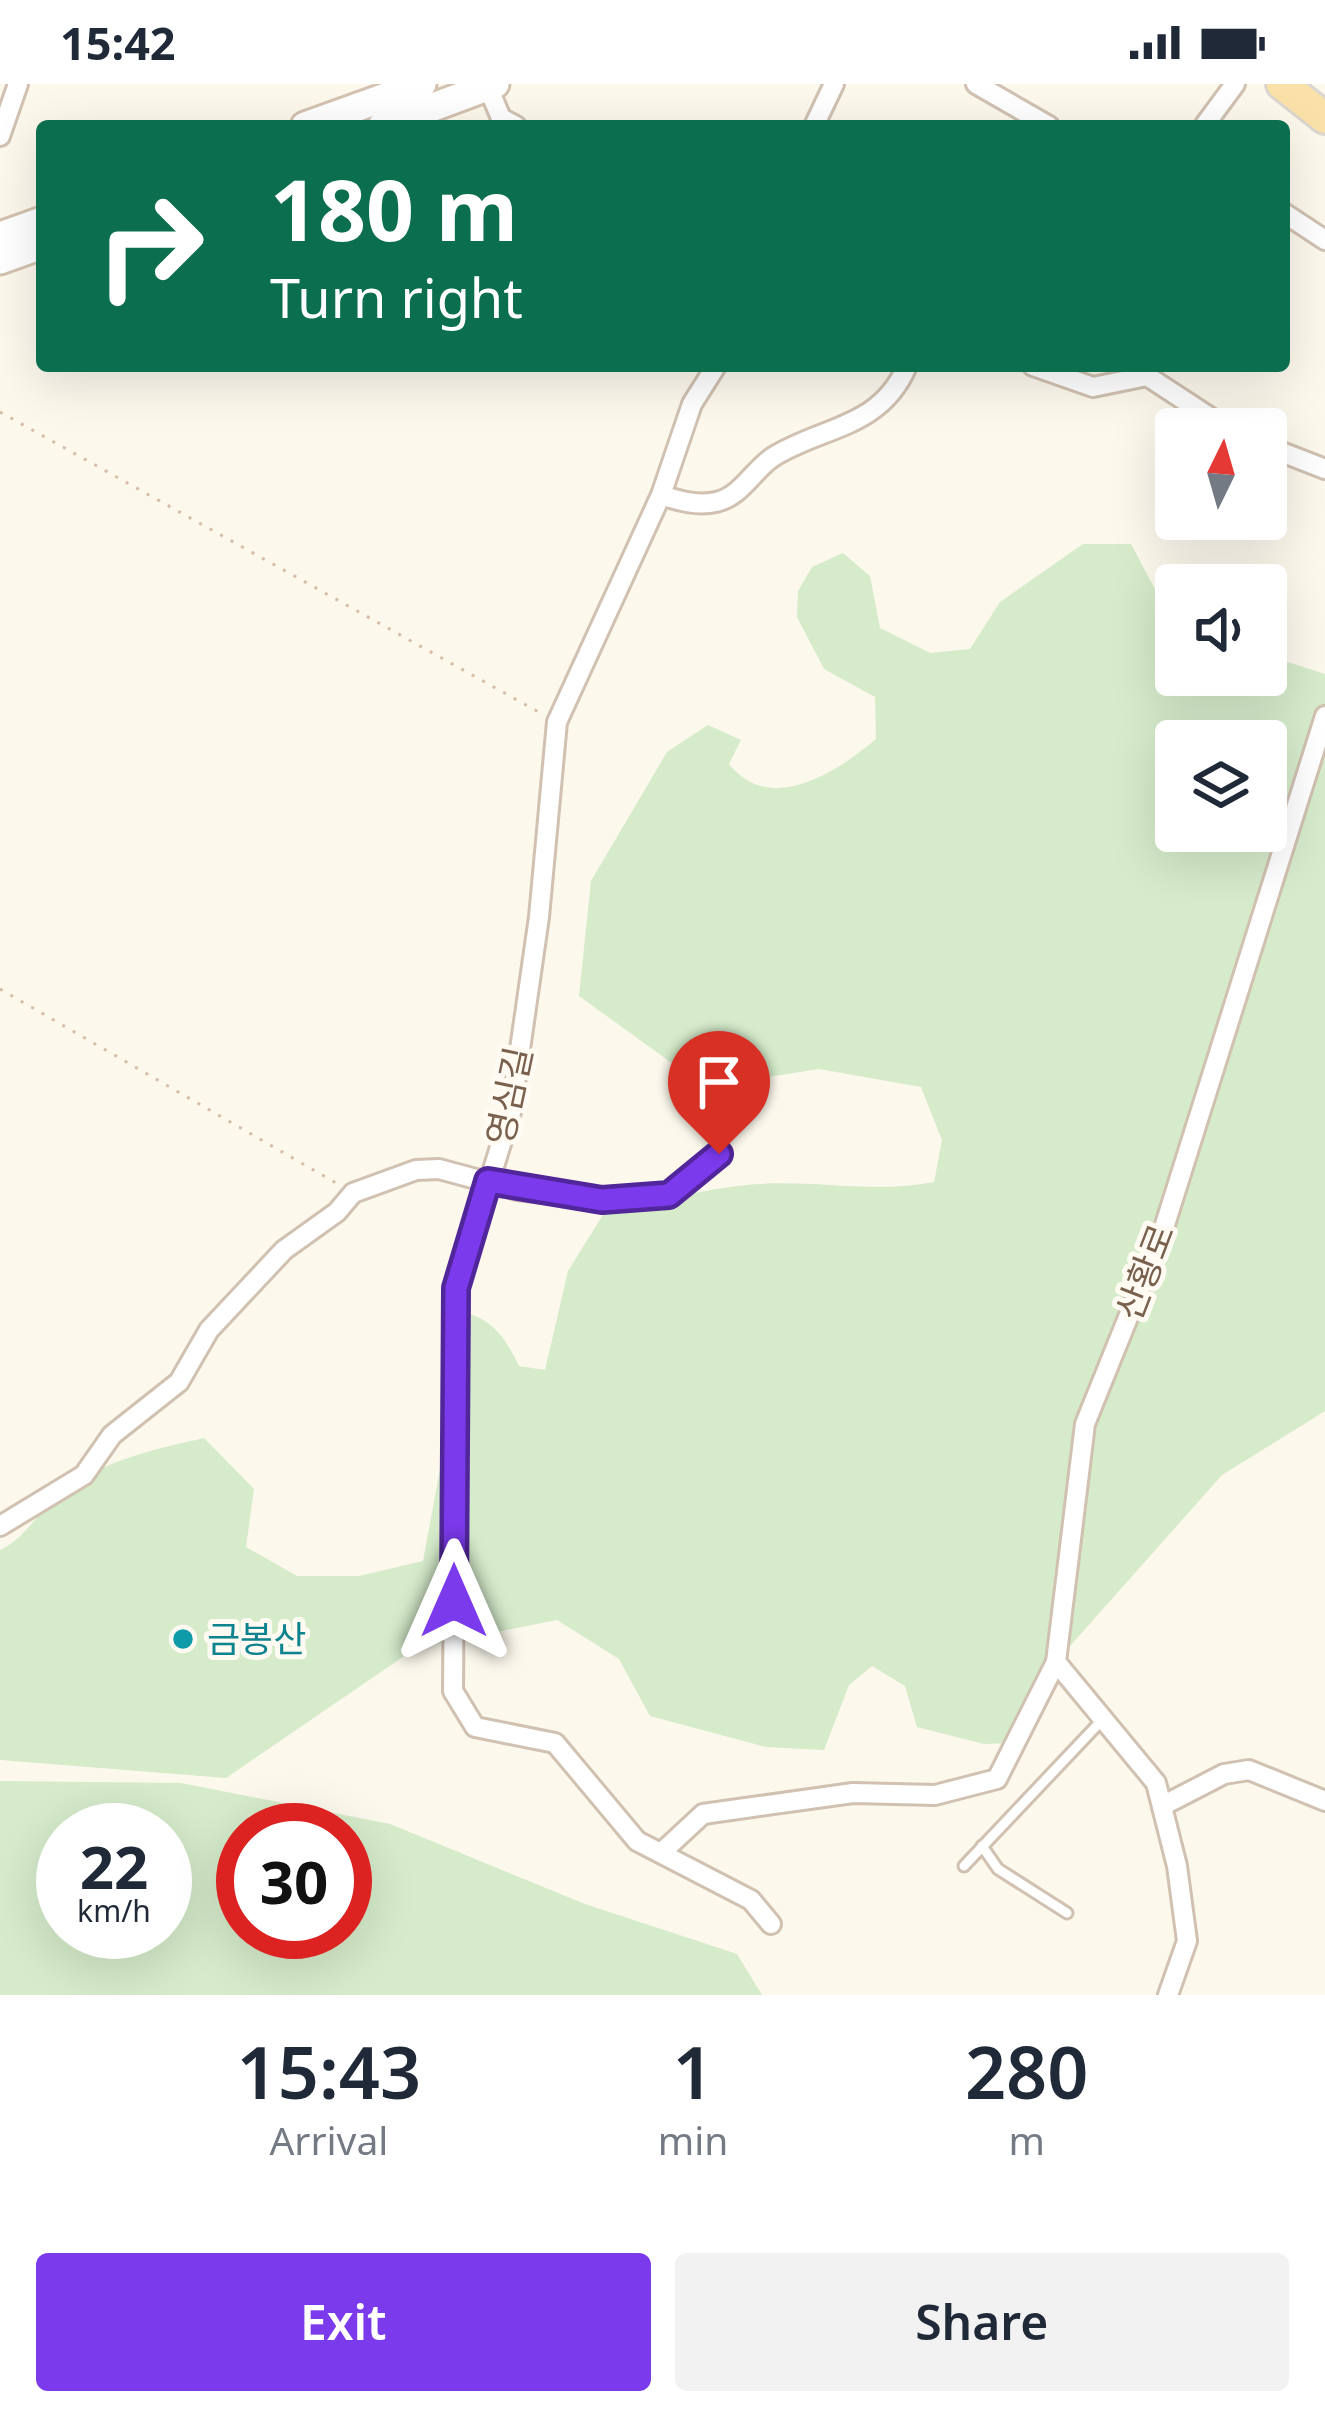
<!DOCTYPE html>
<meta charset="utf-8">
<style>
:root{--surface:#fff;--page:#f2f2f3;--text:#1f2937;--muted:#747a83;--accent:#7c3aed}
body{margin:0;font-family:"Noto Sans","Noto Sans KR",sans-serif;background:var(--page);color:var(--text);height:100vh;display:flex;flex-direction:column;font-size:45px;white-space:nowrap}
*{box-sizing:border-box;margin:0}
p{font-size:39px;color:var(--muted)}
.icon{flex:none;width:66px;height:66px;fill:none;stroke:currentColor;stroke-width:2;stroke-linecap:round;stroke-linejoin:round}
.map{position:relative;height:1911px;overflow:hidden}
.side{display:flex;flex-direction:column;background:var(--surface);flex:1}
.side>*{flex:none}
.guide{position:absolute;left:36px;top:36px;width:1254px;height:252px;border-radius:12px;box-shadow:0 12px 48px #0002;background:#0b6e4f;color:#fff;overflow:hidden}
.needle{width:78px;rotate:5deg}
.buttons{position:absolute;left:1155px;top:324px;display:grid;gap:24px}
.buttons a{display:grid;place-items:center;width:132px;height:132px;border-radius:12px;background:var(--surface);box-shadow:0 12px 48px #0002;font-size:60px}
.speed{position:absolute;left:36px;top:1719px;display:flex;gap:24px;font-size:60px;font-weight:700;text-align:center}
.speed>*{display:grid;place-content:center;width:156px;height:156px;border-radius:50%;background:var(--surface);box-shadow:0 12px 48px #0002;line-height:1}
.speed small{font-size:30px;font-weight:400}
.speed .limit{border:18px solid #d22;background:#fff;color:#111}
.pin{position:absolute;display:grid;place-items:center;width:102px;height:102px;color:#fff;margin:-123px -51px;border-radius:50% 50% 50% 0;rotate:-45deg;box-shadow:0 0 12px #0007}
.pin .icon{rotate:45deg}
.me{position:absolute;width:132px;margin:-66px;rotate:0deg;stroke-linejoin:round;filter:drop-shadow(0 0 9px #0008)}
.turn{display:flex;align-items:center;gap:42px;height:252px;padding:0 36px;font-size:54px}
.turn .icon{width:156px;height:156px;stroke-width:2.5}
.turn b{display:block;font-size:84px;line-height:102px}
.eta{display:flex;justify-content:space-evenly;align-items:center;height:204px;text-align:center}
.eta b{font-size:72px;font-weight:600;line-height:84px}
.action{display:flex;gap:24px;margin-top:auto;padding:24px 36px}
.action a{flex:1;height:138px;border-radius:12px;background:var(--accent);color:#fff;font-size:48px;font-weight:600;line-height:138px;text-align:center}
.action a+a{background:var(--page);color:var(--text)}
.status{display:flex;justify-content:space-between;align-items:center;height:84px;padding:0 60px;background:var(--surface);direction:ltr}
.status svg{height:33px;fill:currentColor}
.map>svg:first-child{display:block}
</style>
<div class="status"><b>15:42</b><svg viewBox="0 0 49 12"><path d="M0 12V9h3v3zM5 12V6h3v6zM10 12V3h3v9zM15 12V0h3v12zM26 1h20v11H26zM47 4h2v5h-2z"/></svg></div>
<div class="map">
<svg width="1325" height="1911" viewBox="0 0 1325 1911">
<rect width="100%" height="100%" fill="#fcf8ec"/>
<g fill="#d5ebca" fill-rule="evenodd">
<path d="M1083 460H1131L1167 528 1176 532V591H1266V571L1325 590V1327L1222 1391 1039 1597 1012 1659 984 1660 917 1643 905 1602 872 1582 849 1601 824 1666 766 1663 650 1632 619 1575 557 1536 416 1564 226 1694 0 1676V1466C24 1455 36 1431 56 1414 97 1377 152 1366 204 1354L254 1405 246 1463 297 1492H359L423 1477 441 1380V1258L448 1226C487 1229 503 1248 519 1282L545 1286 568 1187 609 1121C654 1121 694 1107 738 1102 804 1093 869 1111 934 1098L942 1056 921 1003 819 985 705 1003 579 912 591 797 667 668 708 641 741 656 729 680C770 732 837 688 876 655L875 613 824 585 797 533 798 507 812 483 843 469 870 492 880 544 930 569 970 565 1000 518ZM1176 657H1266V747H1176Z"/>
<path d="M0 1697 181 1699 390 1740 585 1820 737 1870 762 1911H0ZM63 1746H165V1848H63ZM243 1746H345V1848H243Z"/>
</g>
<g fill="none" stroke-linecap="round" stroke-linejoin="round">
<g stroke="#d0c1b1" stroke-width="15">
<g id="service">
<path d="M982 1762 998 1785 1067 1829"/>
<path d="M964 1782 1103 1635"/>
</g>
</g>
<g stroke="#d0c1b1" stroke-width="24">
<g id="minor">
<path d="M976 0 1049 42"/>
<path d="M488 3 501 34 516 42"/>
<path d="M814 42 834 0"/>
<path d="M1204 42 1235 0"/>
<path d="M0 52 18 0"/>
<path d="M1284 129 1325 156"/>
<path d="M716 282 692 320 661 411 557 638 539 833 511 1028 456 1204 453 1607 475 1643 555 1659 637 1757 751 1816 771 1840"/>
<path d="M1033 282 1093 303 1147 292 1228 345"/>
<path d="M1266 362 1325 385"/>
<path d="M661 411C679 417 697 422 716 418 742 412 753 386 773 373 822 342 880 345 907 282"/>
<path d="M0 1442 84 1391 112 1351 179 1298 209 1246 284 1166 337 1128 353 1109 416 1086 439 1085 517 1106 602 1116 669 1111 719 1070"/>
<path d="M1162 1722 1224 1690 1249 1686 1325 1717"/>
<path d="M661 1769 703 1730 853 1709 935 1711 997 1695 1056 1578"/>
<path d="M1168 1911 1187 1857 1177 1782 1156 1699 1056 1578 1085 1340 1163 1147 1325 632"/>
</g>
</g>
<g stroke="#d3c2af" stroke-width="33">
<g id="secondary">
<path d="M305 42 422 0"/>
<path d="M382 42 495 0"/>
<path d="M0 152 42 137"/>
<path d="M0 176 42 161"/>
</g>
</g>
<g stroke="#dcd6d1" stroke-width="36">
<path id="primary" d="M1282 0 1325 34"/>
</g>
<g stroke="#d7bda6" stroke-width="3" stroke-dasharray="3 9" stroke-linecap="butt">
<path d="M0 328 544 631"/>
<path d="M0 905 336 1099"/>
</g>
<use href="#service" stroke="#fff" stroke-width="9"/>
<use href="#minor" stroke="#fff" stroke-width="18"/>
<use href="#secondary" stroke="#fff" stroke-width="27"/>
<use href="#primary" stroke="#f9e1a7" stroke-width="30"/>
</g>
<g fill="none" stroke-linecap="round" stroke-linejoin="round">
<g stroke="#51269a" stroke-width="30">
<path id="route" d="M454 1517 456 1204 488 1097 602 1116 669 1111 719 1070"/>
</g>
<use href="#route" stroke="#7c3aed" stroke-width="21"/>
</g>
<circle fill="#0f9aa8" stroke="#fffbf3" stroke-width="4.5" cx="183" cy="1555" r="12"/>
<g text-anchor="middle" stroke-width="10" stroke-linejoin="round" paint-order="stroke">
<g font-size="36" fill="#79614e" stroke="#fffbf3">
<text transform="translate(509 1012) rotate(-78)" y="13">영심길</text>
<text transform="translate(1145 1188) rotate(-69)" y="13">산황로</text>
</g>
<g font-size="36" fill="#0d838f" stroke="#fffbf3" text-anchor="start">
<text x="207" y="1568">금봉산</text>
</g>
</g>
</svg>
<div class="buttons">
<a><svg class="needle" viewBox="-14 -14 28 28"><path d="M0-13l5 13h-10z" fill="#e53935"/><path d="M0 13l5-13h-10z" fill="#747a83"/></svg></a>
<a><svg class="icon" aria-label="sound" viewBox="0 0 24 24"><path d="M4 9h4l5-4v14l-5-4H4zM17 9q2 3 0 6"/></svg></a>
<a><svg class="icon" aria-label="layers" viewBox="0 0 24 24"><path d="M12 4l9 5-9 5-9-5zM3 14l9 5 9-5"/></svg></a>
</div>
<div class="speed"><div>22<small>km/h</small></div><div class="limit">30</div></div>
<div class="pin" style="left:719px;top:1070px;background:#d93025"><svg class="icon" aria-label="arrive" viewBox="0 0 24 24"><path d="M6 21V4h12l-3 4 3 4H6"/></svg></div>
<svg class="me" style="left:454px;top:1517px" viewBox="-20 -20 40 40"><path d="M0-17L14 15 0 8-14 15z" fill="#7c3aed" stroke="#fff" stroke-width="4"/></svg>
<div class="guide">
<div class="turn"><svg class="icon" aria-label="right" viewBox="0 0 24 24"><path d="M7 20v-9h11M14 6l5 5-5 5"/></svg><div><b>180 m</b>Turn right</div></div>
</div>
</div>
<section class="side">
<div class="eta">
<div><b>15:43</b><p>Arrival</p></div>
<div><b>1</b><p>min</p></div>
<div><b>280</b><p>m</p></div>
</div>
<div class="action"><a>Exit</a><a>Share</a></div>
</section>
